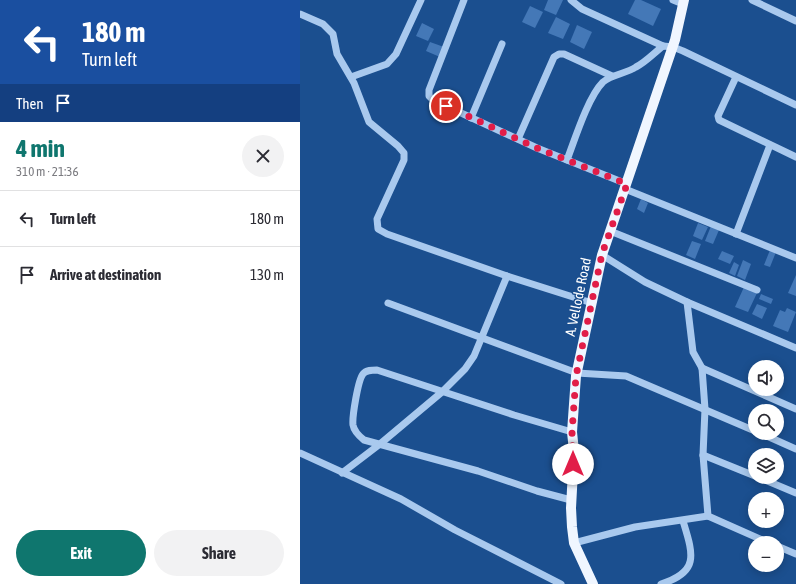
<!DOCTYPE html>
<meta charset="utf-8">
<style>
:root{--surface:#fff;--page:#f2f2f3;--text:#2b2b33;--muted:#7c7c81;--line:#e1e1e2;--accent:#0f766e}
body{margin:0;font-family:"Asap Condensed",sans-serif;background:var(--page);color:var(--text);height:100vh;display:flex;flex-direction:column;font-size:15px;white-space:nowrap}
*{box-sizing:border-box;margin:0}
p{font-size:13px;color:var(--muted)}
.icon{flex:none;width:22px;height:22px;fill:none;stroke:currentColor;stroke-width:2;stroke-linecap:round;stroke-linejoin:round}
.map{position:relative;flex:1;overflow:hidden}
.side{display:flex;flex-direction:column;background:var(--surface);width:300px}
.side>*{flex:none}
.banner{background:#1a4fa0;color:#fff;overflow:hidden}
.buttons{position:absolute;left:448px;top:360px;display:grid;gap:8px}
.buttons a{display:grid;place-items:center;width:36px;height:36px;border-radius:50%;background:var(--surface);box-shadow:0 2px 10px #0003;font-size:20px}
.pin{position:absolute;display:grid;place-items:center;width:34px;height:34px;color:#fff;margin:-17px;border:2px solid #fff;border-radius:50%;box-shadow:0 1px 4px #0007}
.me{position:absolute;width:44px;margin:-22px;rotate:0deg;stroke-linejoin:round;filter:drop-shadow(0 0 3px #0008)}
.turn{display:flex;align-items:center;gap:14px;height:84px;padding:0 16px;font-size:18px}
.turn .icon{width:52px;height:52px;stroke-width:2.5}
.turn b{display:block;font-size:28px;line-height:34px}
.then{display:flex;align-items:center;height:38px;padding:0 16px;background:#0003;gap:8px;font-size:15px}
.round{display:grid;place-items:center;flex:none;width:42px;height:42px;border-radius:21px;background:var(--page)}
.summary{display:flex;align-items:center;justify-content:space-between;height:68px;padding:0 16px}
h1{font-size:24px;font-weight:700;line-height:30px;color:var(--accent)}
.button{display:flex;gap:8px;margin-top:auto;padding:8px 16px}
.button a{flex:1;height:46px;border-radius:24px;background:var(--accent);color:#fff;font-size:16px;font-weight:700;line-height:46px;text-align:center}
.button a+a{background:var(--page);color:var(--text)}
ul{padding:0;list-style:none}
li{display:flex;align-items:center;gap:12px;height:56px;padding:0 16px;border-top:1px solid var(--line)}
li div{flex:1}
li b{display:block;font-size:15px}
li em{font-style:normal}
main{display:flex;flex:1;min-height:0}
.map>svg:first-child{display:block}
</style>
<main>
<section class="side">
<div class="banner">
<div class="turn"><svg class="icon" aria-label="left" viewBox="0 0 24 24"><path d="M17 20v-9H6M10 6l-5 5 5 5"/></svg><div><b>180 m</b>Turn left</div></div>
<div class="then">Then<svg class="icon" aria-label="arrive" viewBox="0 0 24 24"><path d="M6 21V4h12l-3 4 3 4H6"/></svg></div>
</div>
<div class="summary"><div><h1>4 min</h1><p>310 m · 21:36</p></div><a class="round"><svg class="icon" aria-label="close" viewBox="0 0 24 24"><path d="M6 6l12 12M18 6L6 18"/></svg></a></div>
<ul>
<li><svg class="icon" aria-label="left" viewBox="0 0 24 24"><path d="M17 20v-9H6M10 6l-5 5 5 5"/></svg><div><b>Turn left</b></div><em>180 m</em></li>
<li><svg class="icon" aria-label="arrive" viewBox="0 0 24 24"><path d="M6 21V4h12l-3 4 3 4H6"/></svg><div><b>Arrive at destination</b></div><em>130 m</em></li>
</ul>
<div class="button"><a>Exit</a><a>Share</a></div>
</section>
<div class="map">
<svg width="496" height="584" viewBox="0 0 496 584">
<rect width="100%" height="100%" fill="#1b4f8f"/>
<g fill="#4478b7">
<path d="M248 0H263L256 15 244 10Z"/>
<path d="M335 0H341L361 9 353 26 328 14Z"/>
<path d="M230 6 243 12 235 28 222 22Z"/>
<path d="M256 17 270 24 263 39 248 33Z"/>
<path d="M122 23 134 29 128 41 116 36Z"/>
<path d="M277 25 292 32 284 49 270 42Z"/>
<path d="M130 42 144 47 140 57 126 51Z"/>
<path d="M341 199 348 203 344 213 337 209Z"/>
<path d="M398 223 408 227 402 240 393 236Z"/>
<path d="M411 226 419 230 413 244 405 241Z"/>
<path d="M392 241 401 244 395 259 386 255Z"/>
<path d="M470 250 476 252 470 267 464 265Z"/>
<path d="M422 251 434 256 430 264 418 259Z"/>
<path d="M443 260 451 264 445 280 437 276Z"/>
<path d="M434 262 439 265 435 276 429 273Z"/>
<path d="M496 275V296L488 293Z"/>
<path d="M444 287 457 293 448 312 435 307Z"/>
<path d="M461 294 473 299 471 304 459 299Z"/>
<path d="M457 304 467 308 462 319 452 314Z"/>
<path d="M487 308 496 312 488 332 473 326 480 310 485 312Z"/>
</g>
<g fill="none" stroke-linecap="round" stroke-linejoin="round">
<g stroke="#a9c9ee" stroke-width="7">
<path d="M164 0 129 90V96L133 100 237 148 327 184"/>
<path d="M271 0 282 9 363 46"/>
<path d="M373 0 383 4"/>
<path d="M452 0 496 21"/>
<path d="M0 14 23 24 33 34 37 54 54 83 69 122 98 146 104 153V160L77 219 78 229 87 234 207 276 292 303"/>
<path d="M51 77 87 64 96 54 121 0"/>
<path d="M436 77 418 116 419 120 496 157"/>
<path d="M171 118 202 44"/>
<path d="M218 139 254 57 259 54H264L312 76"/>
<path d="M267 160C275 139 288 97 303 82 312 74 326 74 336 67 346 62 354 53 363 46L373 47 383 51 496 105"/>
<path d="M325 189 496 258"/>
<path d="M310 231 457 290"/>
<path d="M436 234 470 145"/>
<path d="M302 255 345 282 387 302 496 348"/>
<path d="M387 302 393 352 402 368 405 409 403 455 408 516 469 543"/>
<path d="M88 303 277 373 326 376 455 431"/>
<path d="M402 368 496 409"/>
<path d="M460 433 496 449"/>
<path d="M0 453 101 499 155 530 261 584"/>
<path d="M403 455 455 476"/>
<path d="M42 473 80 444 142 392 165 369 174 356 207 276"/>
<path d="M458 477 496 493"/>
<path d="M271 500 237 491 178 471 64 440C59 436 54 431 53 425 52 417 58 380 63 374 66 370 72 370 77 370L214 415 272 432"/>
<path d="M274 543 335 527 408 516"/>
<path d="M477 546 496 554"/>
<path d="M361 584C400 572 393 554 383 521"/>
</g>
<path stroke="#f0f6ff" stroke-width="10" d="M293 584 274 543 272 527 271 508 274 451 272 432 276 376 302 255 375 40 384 0"/>
</g>
<g fill="none" stroke-linecap="round" stroke-linejoin="round">
<path stroke="#e11d48" stroke-width="7" stroke-dasharray="0 12.6" d="M146 106 237 148 327 184 302 254 276 376 272 432 273 464"/>
</g>
<g text-anchor="middle" stroke-width="3" stroke-linejoin="round" paint-order="stroke">
<g font-size="14" fill="#fff" stroke="#1b4f8f">
<text transform="translate(278 297) rotate(-78)" y="5">A. Vellode Road</text>
</g>
</g>
</svg>
<div class="buttons">
<a><svg class="icon" aria-label="sound" viewBox="0 0 24 24"><path d="M4 9h4l5-4v14l-5-4H4zM17 9q2 3 0 6"/></svg></a>
<a><svg class="icon" aria-label="search" viewBox="0 0 24 24"><circle cx="10" cy="10" r="6"/><path d="M15 15l6 6"/></svg></a>
<a><svg class="icon" aria-label="layers" viewBox="0 0 24 24"><path d="M12 4l9 5-9 5-9-5zM3 14l9 5 9-5"/></svg></a>
<a>+</a>
<a>−</a>
</div>
<div class="pin" style="left:146px;top:106px;background:#d93025"><svg class="icon" aria-label="arrive" viewBox="0 0 24 24"><path d="M6 21V4h12l-3 4 3 4H6"/></svg></div>
<svg class="me" style="left:273px;top:464px" viewBox="-20 -20 40 40"><circle r="19" fill="#fff"/><path d="M0-13L10 11 0 6-10 11z" fill="#e11d48"/></svg>
</div>
</main>
